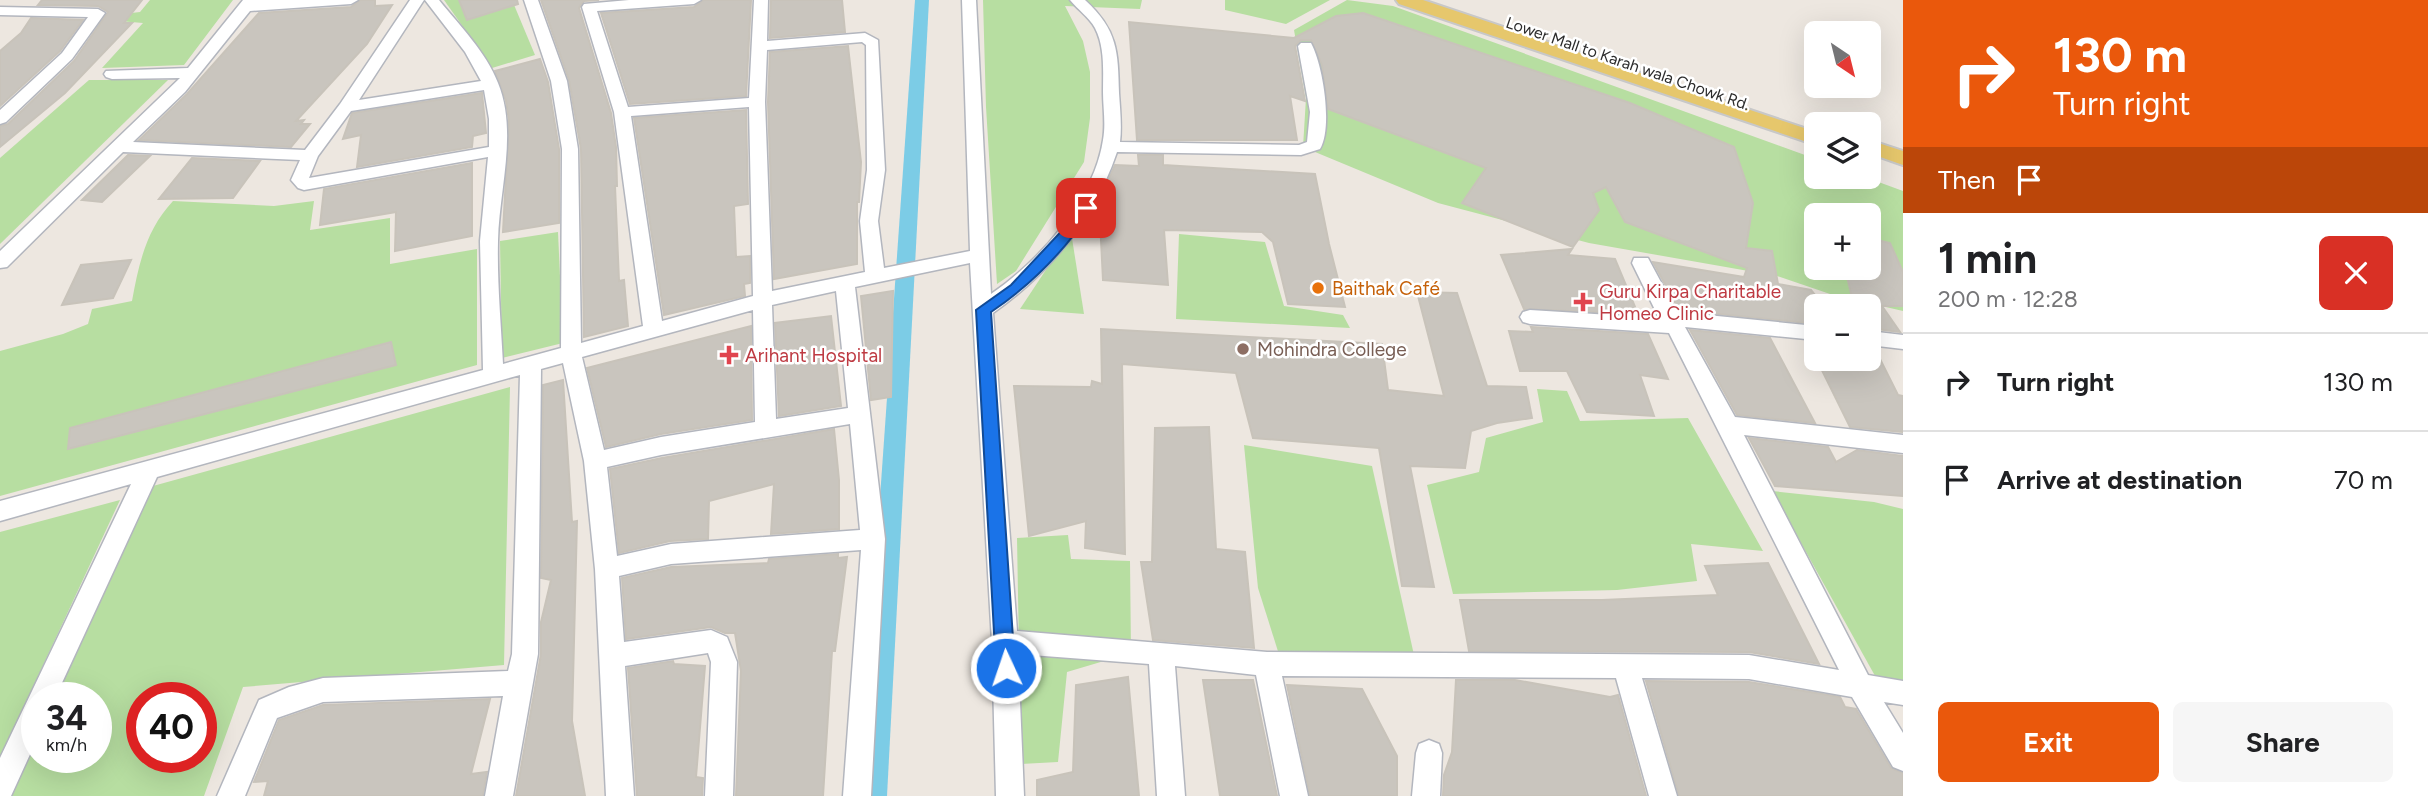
<!DOCTYPE html>
<meta charset="utf-8">
<style>
:root{--surface:#fff;--page:#f6f6f6;--text:#202124;--muted:#757577;--line:#e0e0e0;--accent:#ea580c}
body{margin:0;font-family:Figtree,sans-serif;background:var(--page);color:var(--text);height:100vh;display:flex;flex-direction:column;font-size:26px;white-space:nowrap}
*{box-sizing:border-box;margin:0}
p{font-size:23px;color:var(--muted)}
.icon{flex:none;width:38px;height:38px;fill:none;stroke:currentColor;stroke-width:2;stroke-linecap:round;stroke-linejoin:round}
.map{position:relative;flex:1;overflow:hidden}
.panel{display:flex;flex-direction:column;background:var(--surface);width:525px}
.panel>*{flex:none}
.hud{background:#ea580c;color:#fff;overflow:hidden}
.needle{width:46px;rotate:145deg}
.fabs{position:absolute;left:1804px;top:21px;display:grid;gap:14px}
.fabs a{display:grid;place-items:center;width:77px;height:77px;border-radius:10px;background:var(--surface);box-shadow:0 7px 28px #0002;font-size:35px}
.speed{position:absolute;left:21px;top:682px;display:flex;gap:14px;font-size:35px;font-weight:700;text-align:center}
.speed>*{display:grid;place-content:center;width:91px;height:91px;border-radius:50%;background:var(--surface);box-shadow:0 7px 28px #0002;line-height:1}
.speed small{font-size:18px;font-weight:400}
.speed .limit{border:10px solid #d22;background:#fff;color:#111}
.pin{position:absolute;display:grid;place-items:center;width:60px;height:60px;color:#fff;margin:-30px;border-radius:14px;box-shadow:0 4px 10px #0006}
.me{position:absolute;width:77px;margin:-38px;rotate:357deg;stroke-linejoin:round;filter:drop-shadow(0 0 5px #0008)}
.turn{display:flex;align-items:center;gap:24px;height:147px;padding:0 35px;font-size:32px}
.turn .icon{width:91px;height:91px;stroke-width:2.5}
.turn b{display:block;font-size:49px;line-height:60px}
.then{display:flex;align-items:center;height:66px;padding:0 35px;background:#0003;gap:14px;font-size:26px}
.round{display:grid;place-items:center;flex:none;width:74px;height:74px;border-radius:10px;background:var(--page)}
.overview{display:flex;align-items:center;justify-content:space-between;height:119px;padding:0 35px}
h1{font-size:42px;font-weight:700;line-height:52px}
.primary-button{display:flex;gap:14px;margin-top:auto;padding:14px 35px}
.primary-button a{flex:1;height:80px;border-radius:10px;background:var(--accent);color:#fff;font-size:28px;font-weight:700;line-height:80px;text-align:center}
.primary-button a+a{background:var(--page);color:var(--text)}
ul{padding:0;list-style:none}
li{display:flex;align-items:center;gap:21px;height:98px;padding:0 35px;border-top:2px solid var(--line)}
li div{flex:1}
li b{display:block;font-size:26px}
li em{font-style:normal}
main{display:flex;flex:1;min-height:0}
.map>svg:first-child{display:block}
</style>
<main>
<div class="map">
<svg width="1903" height="796" viewBox="0 0 1903 796">
<rect width="100%" height="100%" fill="#ede7e0"/>
<g fill="#b7dea1" fill-rule="evenodd">
<path d="M150 0H233L184 65 102 68 143 23 119 21 123 14 140 12Z"/>
<path d="M444 0H512L535 55 492 68Z"/>
<path d="M983 0H1142L1140 9 1065 6 1083 41 1090 72V118L1084 162 1016 271 997 284 986 107Z"/>
<path d="M1225 0H1330L1286 24 1225 10Z"/>
<path d="M1347 0 1393 6 1816 159V177H1865L1903 191V311L1830 294 1777 276 1589 243 1438 203 1303 147 1306 98 1294 30ZM1816 215H1869V268H1816Z"/>
<path d="M89 80H168L0 244V158Z"/>
<path d="M173 201 274 206 314 201 310 230 390 218V264L477 249V365L0 496V351L63 334 88 324 92 309 132 301C139 263 146 230 173 201Z"/>
<path d="M558 232 563 343 502 358 500 241Z"/>
<path d="M1071 232 1084 314 1020 309Z"/>
<path d="M1179 234 1265 242 1284 306 1343 315 1350 328 1176 319Z"/>
<path d="M510 387 504 665 243 687 204 796H8L37 734V758H96V698H54L153 486ZM142 698H201V758H142Z"/>
<path d="M1537 389 1567 391 1580 421 1688 418 1763 551 1691 544 1697 581 1617 590 1453 594 1427 485 1479 472 1486 438 1543 422Z"/>
<path d="M1244 445 1372 466 1414 655 1312 677 1282 664 1258 588Z"/>
<path d="M1772 491 1874 502 1903 509V688L1879 683Z"/>
<path d="M120 500 0 758V532Z"/>
<path d="M1068 535 1071 559 1130 561 1131 653 1067 672 1058 762 1021 764 1017 538Z"/>
</g>
<g fill="none" stroke-linecap="round" stroke-linejoin="round">
<path fill="#7ccce6" fill-rule="evenodd" d="M915 0H929L887 796H859Z"/>
</g>
<g fill="#c9c5be" stroke="#c8c3ba" stroke-width="2">
<path d="M42 0H142L124 23H132L65 93 0 147V126L8 124 74 61 108 12 98 6 38 5Z"/>
<path d="M360 0H375V6L392 5 367 44 296 121 304 120 301 124H310L291 147 139 140 187 94 259 13 351 7Z"/>
<path d="M459 0H517L518 4 467 20Z"/>
<path d="M541 0H599L584 1 579 8 611 113 616 147 617 186H615L619 281 624 280 628 326 584 337 581 149 569 80Z"/>
<path d="M703 0H751L746 96 630 104 601 13 694 7Z"/>
<path d="M771 0H842L845 32 770 38Z"/>
<path d="M1363 13 1630 103 1734 147 1753 203 1746 248 1772 251 1778 284 1811 290 1816 296V324L1679 310 1653 262 1744 277 1747 268 1625 222 1606 187 1593 193 1599 210 1573 247 1462 203 1486 168 1328 109 1322 65 1311 40H1301L1295 46 1305 101 1290 96 1297 140H1137L1129 22 1294 38 1336 16Z"/>
<path d="M31 18 83 20 60 51 0 106V51L21 33Z"/>
<path d="M848 46 861 162 859 202H857V264L774 279 768 102 770 52Z"/>
<path d="M540 59 548 82 559 149V223L503 232 509 121 506 101 495 71Z"/>
<path d="M482 93 486 133 473 136 472 147 357 167 361 135 343 139 352 113Z"/>
<path d="M746 110 748 204 734 206 736 257 750 256V283L744 284 745 296 664 315 634 118Z"/>
<path d="M128 155 150 156 102 202 82 200Z"/>
<path d="M1138 155H1163V165L1315 174 1329 244 1345 307 1288 304 1273 242 1262 232 1164 230 1168 285 1103 280 1099 200 1115 165 1139 166Z"/>
<path d="M192 158 260 161 233 198 159 199Z"/>
<path d="M472 163V236L395 251 396 212 320 225 324 189Z"/>
<path d="M1869 238 1890 243 1903 272V306H1882L1900 332 1869 328V306H1854L1845 268H1869Z"/>
<path d="M1572 249 1568 255 1615 259 1638 314 1524 309 1501 255Z"/>
<path d="M131 260 113 298 62 305 81 265Z"/>
<path d="M893 291 891 397 871 400 861 296Z"/>
<path d="M1417 292 1457 293 1487 386 1526 387 1532 418 1497 423 1471 431 1465 468 1410 466 1434 587 1402 586 1379 448 1253 438 1236 373 1122 364 1125 554 1085 548 1086 521 1029 536 1014 386 1091 387 1092 381 1102 384 1101 329 1382 344 1388 390 1444 396Z"/>
<path d="M831 316 841 406 779 416 775 323Z"/>
<path d="M751 326 752 420 661 434 606 447 587 368Z"/>
<path d="M1531 327 1648 334 1668 379 1640 375 1654 416 1587 412 1567 371H1520L1509 331 1533 332Z"/>
<path d="M1690 330 1770 338 1815 423 1737 415Z"/>
<path d="M391 342 396 365 68 449 70 428Z"/>
<path d="M1808 342H1816V359H1880L1898 395 1903 396V432L1850 427Z"/>
<path d="M563 380 572 522 577 521 572 721 585 796H516L541 654V622L551 580 541 578 543 385Z"/>
<path d="M1209 427 1216 549 1245 552 1254 648 1153 640 1141 562H1152L1155 428Z"/>
<path d="M834 429 839 480V529L771 534 774 484 709 501 708 539 670 541 619 553 610 469 662 458Z"/>
<path d="M1749 438 1828 447 1836 462 1857 450 1903 456V496L1775 486Z"/>
<path d="M838 554V558L847 557 835 651H832L823 796H736L741 671 735 633H725L711 627 626 639 622 578 671 567 768 563 769 559Z"/>
<path d="M1768 563 1819 664 1749 652 1469 651 1460 600H1602L1718 595 1705 566Z"/>
<path d="M673 661 674 664 705 666 696 777 703 778 702 796H637L628 668Z"/>
<path d="M1128 677 1139 796H1037V780L1073 772 1076 685Z"/>
<path d="M1203 680H1253L1277 796H1220Z"/>
<path d="M1456 680H1515L1610 697 1618 695 1646 796H1443L1444 775 1452 752Z"/>
<path d="M1646 681 1749 682 1840 697 1845 707 1856 709 1891 768 1903 773V796H1679Z"/>
<path d="M1287 685 1362 689 1397 756V796H1310Z"/>
<path d="M490 699 471 774 487 772 483 796H264L268 781 254 782 279 720 323 705Z"/>
</g>
<g fill="none" stroke-linecap="round" stroke-linejoin="round">
<g stroke="#b3b6be" stroke-width="3">
<g id="minor">
<path d="M243 0H358L351 4 250 11 185 92 133 142 305 150 340 104 410 0H424L359 100 481 81 465 52 425 0H439C460 26 486 52 498 83 518 132 499 190 498 241 497 282 501 323 503 364L561 348 562 149 551 81 524 0H538L567 81 578 149 581 343 643 326 614 112 582 7 584 4 629 0H701L694 4 597 11 628 107 749 98 754 0H768L767 41 865 33 878 40 885 170 878 221 884 268 970 251 962 0H976L991 294C1039 261 1094 200 1103 140 1106 124 1103 108 1103 92 1103 71 1105 47 1095 28 1089 17 1078 10 1070 0H1085C1118 30 1118 52 1119 93 1120 109 1122 126 1120 142L1299 145 1307 142 1310 112 1298 46 1301 43H1311C1323 65 1333 127 1320 149L1301 155 1117 152C1094 220 1051 272 993 313L1017 631 1267 652 1749 655 1839 670 1669 333 1530 324 1523 322 1520 317 1523 312 1530 310 1659 318 1632 263 1634 258H1648L1677 312 1816 326V340L1685 327 1735 417 1903 435V453L1744 435 1868 675 1903 681V705L1884 702 1903 733V771L1893 767 1852 697 1749 679 1642 678 1677 796H1649L1616 678 1282 676 1308 796H1280L1256 675 1175 666 1185 796H1157L1149 664 1018 654 1024 796H996L992 642 970 263 855 287 885 539 871 796H843L861 550 671 564 619 576 624 642 711 630 727 637 737 662 733 796H705L711 662 708 653 625 666 634 796H606L595 569 584 461 563 363 541 369 538 654 513 796H485L503 696 323 702 277 718 245 796H217L259 700 289 687 323 678 508 671 512 654 520 375 157 477 55 698H37V739L11 796H0V758L131 484 0 521V501L483 370 480 241 488 157 304 190 298 188 291 180 300 160 123 152 7 267 0 268V251L180 78 112 79 106 77 104 74 106 71 188 68ZM862 42 866 45 867 170 860 221 865 272 772 291 765 102 767 50ZM484 90 489 119V147L309 178 318 156 351 111ZM749 107 753 296 662 321 631 116ZM836 291 848 408 776 419 772 305ZM753 310 755 422 661 437 604 450 582 357ZM850 424 860 530 671 544 617 556 607 467 661 455Z"/>
<path d="M0 7 98 9 105 13 72 59 6 122 0 124V110L62 53 88 17 0 15Z"/>
<path d="M1869 331 1903 335V349L1869 345Z"/>
<path d="M1429 740 1439 744 1442 753 1440 796H1412L1416 753 1419 744Z"/>
</g>
</g>
<g stroke="#c8c8c8" stroke-width="4">
<g id="major">
<path d="M1396 0H1423L1816 132V145L1399 4Z"/>
<path d="M1869 140 1903 151V165L1869 153Z"/>
</g>
</g>
<use href="#minor" fill="#fff" fill-rule="evenodd"/>
<use href="#major" fill="#e6c76c" fill-rule="evenodd"/>
</g>
<path fill="#1a73e8" stroke="#114b97" stroke-width="2" d="M1086 203 1093 208C1067 248 1031 285 991 312L1015 668 1013 674 1006 677 999 674 996 668 976 310 1011 285 1070 222 1081 205Z"/>
<circle fill="#e8710a" stroke="#fff" stroke-width="2.5" cx="1318" cy="288" r="7"/>
<g fill="#e0444e" stroke="#fff" stroke-width="2.5">
<path d="M1579.5 291.5h7v7h7v7h-7v7h-7v-7h-7v-7h7z"/>
<path d="M725.5 344.5h7v7h7v7h-7v7h-7v-7h-7v-7h7z"/>
</g>
<circle fill="#8d6e63" stroke="#fff" stroke-width="2.5" cx="1243" cy="349" r="7"/>
<g text-anchor="middle" stroke-width="5" stroke-linejoin="round" paint-order="stroke">
<g font-size="16" fill="#2c2c2c" stroke="#fff">
<text transform="translate(1628 63) rotate(19)" y="6">Lower Mall to Karah wala Chowk Rd.</text>
</g>
<g font-size="19" fill="#c56008" stroke="#fff" text-anchor="start">
<text x="1332" y="295">Baithak Café</text>
</g>
<g font-size="19" fill="#be3a42" stroke="#fff" text-anchor="start">
<text x="1599" y="298">Guru Kirpa Charitable<tspan x="1599" dy="22">Homeo Clinic</tspan></text>
<text x="745" y="362">Arihant Hospital</text>
</g>
<g font-size="19" fill="#785e54" stroke="#fff" text-anchor="start">
<text x="1257" y="356">Mohindra College</text>
</g>
</g>
</svg>
<div class="fabs">
<a><svg class="needle" viewBox="-14 -14 28 28"><path d="M0-13l5 13h-10z" fill="#e53935"/><path d="M0 13l5-13h-10z" fill="#757577"/></svg></a>
<a><svg class="icon" aria-label="layers" viewBox="0 0 24 24"><path d="M12 4l9 5-9 5-9-5zM3 14l9 5 9-5"/></svg></a>
<a>+</a>
<a>−</a>
</div>
<div class="speed"><div>34<small>km/h</small></div><div class="limit">40</div></div>
<div class="pin" style="left:1086px;top:208px;background:#d93025"><svg class="icon" aria-label="arrive" viewBox="0 0 24 24"><path d="M6 21V4h12l-3 4 3 4H6"/></svg></div>
<svg class="me" style="left:1006px;top:668px" viewBox="-20 -20 40 40"><circle r="17" fill="#1a73e8" stroke="#fff" stroke-width="3"/><path d="M0-11L8 9 0 5-8 9z" fill="#fff"/></svg>
</div>
<section class="panel">
<div class="hud">
<div class="turn"><svg class="icon" aria-label="right" viewBox="0 0 24 24"><path d="M7 20v-9h11M14 6l5 5-5 5"/></svg><div><b>130 m</b>Turn right</div></div>
<div class="then">Then<svg class="icon" aria-label="arrive" viewBox="0 0 24 24"><path d="M6 21V4h12l-3 4 3 4H6"/></svg></div>
</div>
<div class="overview"><div><h1>1 min</h1><p>200 m · 12:28</p></div><a class="round" style="background:#d93025;color:#fff"><svg class="icon" aria-label="close" viewBox="0 0 24 24"><path d="M6 6l12 12M18 6L6 18"/></svg></a></div>
<ul>
<li><svg class="icon" aria-label="right" viewBox="0 0 24 24"><path d="M7 20v-9h11M14 6l5 5-5 5"/></svg><div><b>Turn right</b></div><em>130 m</em></li>
<li><svg class="icon" aria-label="arrive" viewBox="0 0 24 24"><path d="M6 21V4h12l-3 4 3 4H6"/></svg><div><b>Arrive at destination</b></div><em>70 m</em></li>
</ul>
<div class="primary-button"><a>Exit</a><a>Share</a></div>
</section>
</main>
